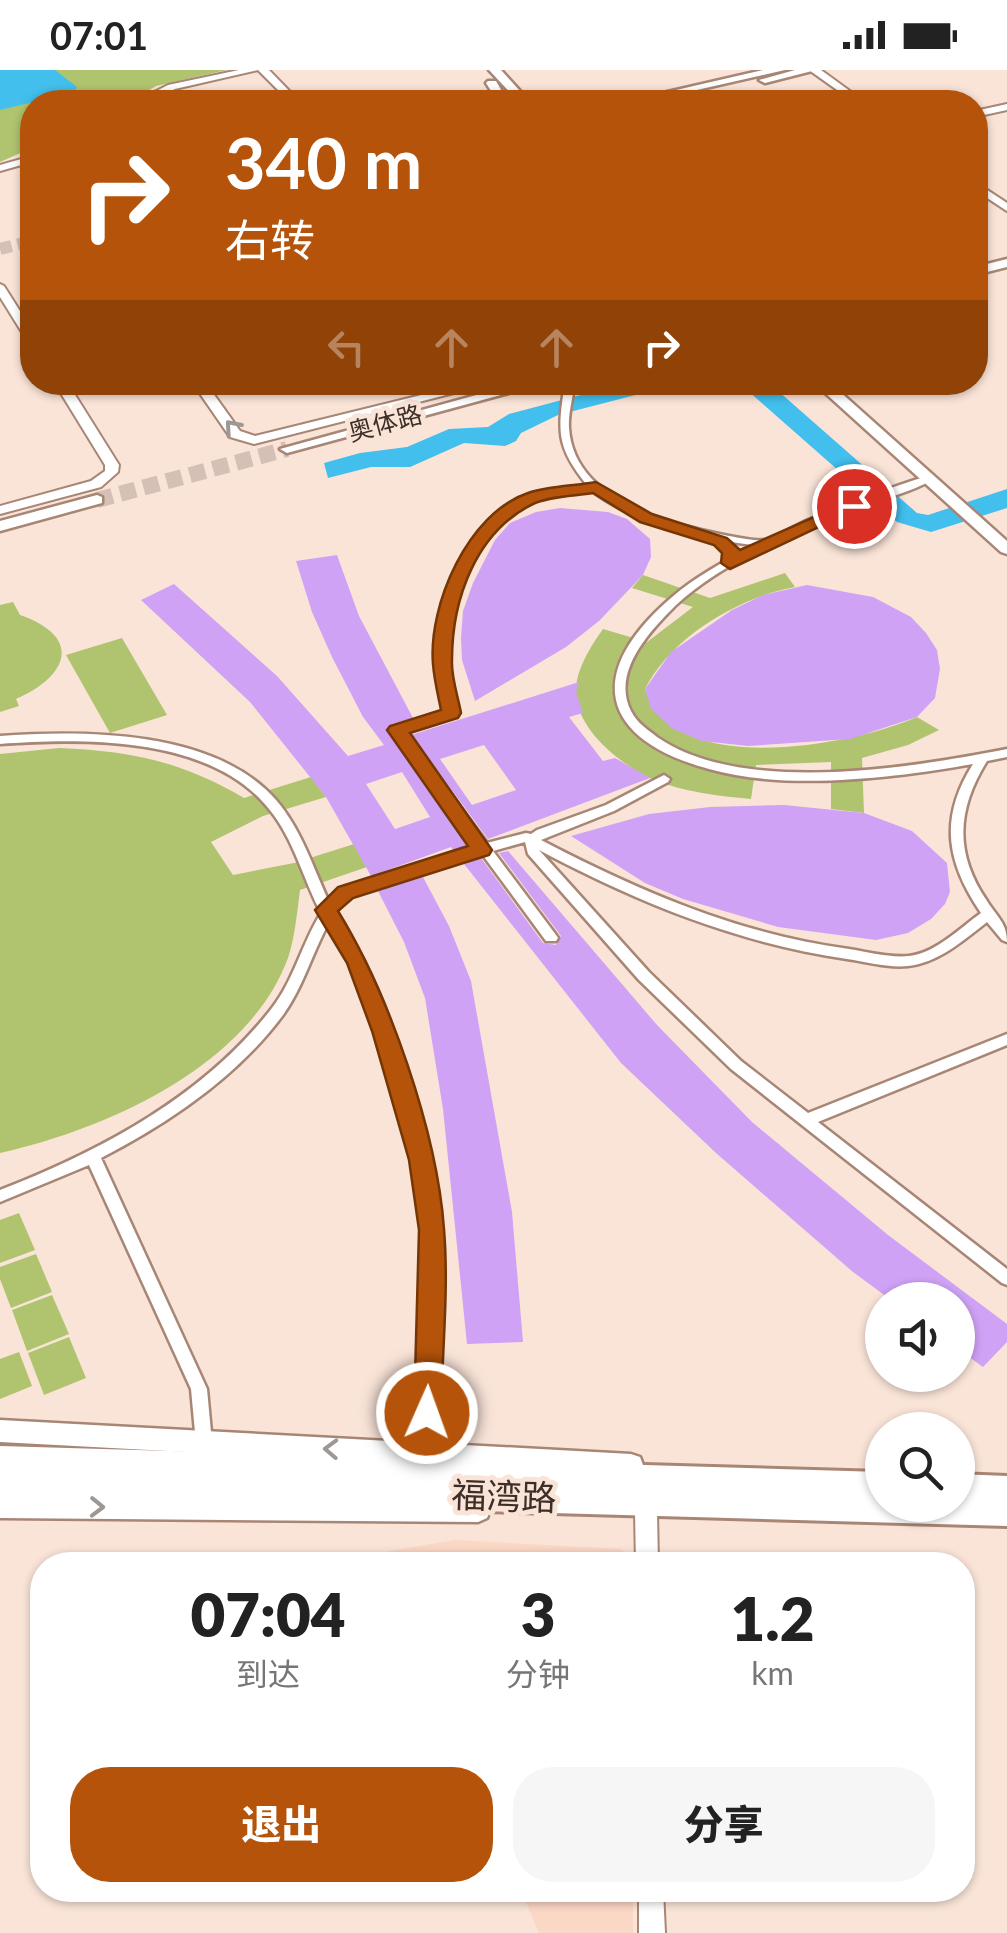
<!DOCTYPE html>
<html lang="zh">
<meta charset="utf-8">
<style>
:root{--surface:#fff;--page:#f6f6f6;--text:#222;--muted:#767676;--accent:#b45309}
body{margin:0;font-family:Lato,"Noto Sans SC",sans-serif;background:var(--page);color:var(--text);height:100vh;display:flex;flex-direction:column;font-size:38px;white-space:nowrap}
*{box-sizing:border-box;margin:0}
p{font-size:32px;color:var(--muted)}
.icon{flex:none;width:55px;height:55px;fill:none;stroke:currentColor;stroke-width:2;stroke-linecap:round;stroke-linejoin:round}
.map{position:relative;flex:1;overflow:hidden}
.panel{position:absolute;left:30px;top:1482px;width:945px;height:350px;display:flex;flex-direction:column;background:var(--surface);border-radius:40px;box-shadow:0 2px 8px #0004}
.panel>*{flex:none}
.hud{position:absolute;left:20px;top:20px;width:968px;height:305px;border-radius:40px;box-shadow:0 2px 8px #0004;background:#b45309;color:#fff;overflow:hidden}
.controls{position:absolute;left:865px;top:1212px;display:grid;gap:20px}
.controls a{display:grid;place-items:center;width:110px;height:110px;border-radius:50%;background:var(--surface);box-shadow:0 2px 8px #0004;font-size:50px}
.pin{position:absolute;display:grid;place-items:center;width:85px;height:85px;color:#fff;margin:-42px;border:5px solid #fff;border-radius:50%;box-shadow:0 2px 10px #0007}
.me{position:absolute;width:110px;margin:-55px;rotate:2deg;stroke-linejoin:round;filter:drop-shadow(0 0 8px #0008)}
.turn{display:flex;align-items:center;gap:35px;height:210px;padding:0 40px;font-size:45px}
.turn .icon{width:130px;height:130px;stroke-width:2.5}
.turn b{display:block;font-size:70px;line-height:85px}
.lanes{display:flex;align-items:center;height:95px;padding:0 40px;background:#0003;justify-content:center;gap:50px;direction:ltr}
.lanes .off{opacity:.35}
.eta{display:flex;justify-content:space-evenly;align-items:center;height:170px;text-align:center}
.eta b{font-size:60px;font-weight:800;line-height:70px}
.primary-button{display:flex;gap:20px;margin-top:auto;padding:20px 40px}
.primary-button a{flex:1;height:115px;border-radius:40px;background:var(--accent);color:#fff;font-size:40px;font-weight:800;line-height:115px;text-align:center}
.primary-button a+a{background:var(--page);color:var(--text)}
.status{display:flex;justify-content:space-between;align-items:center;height:70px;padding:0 50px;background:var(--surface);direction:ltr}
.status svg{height:28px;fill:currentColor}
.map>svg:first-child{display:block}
</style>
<div class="status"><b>07:01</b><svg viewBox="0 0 49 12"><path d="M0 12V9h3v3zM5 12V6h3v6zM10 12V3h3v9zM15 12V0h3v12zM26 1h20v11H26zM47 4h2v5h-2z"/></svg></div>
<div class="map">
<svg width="1007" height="1863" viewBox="0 0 1007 1863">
<rect width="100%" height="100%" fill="#fae4d8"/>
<g fill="#fbd7c5">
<path d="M454 1470 621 1479 628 1484 629 1495H379L374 1484Z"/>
<path d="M521 1820H633V1863H539Z"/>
</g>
<g fill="#b0c46f">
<path d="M0 0H227L156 16 128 32H32V78L0 92Z"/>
<path d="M785 503 795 517C739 527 671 567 645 619 673 709 851 676 917 647L939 660 908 675 862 688 864 743 831 739V692L756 695 751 729C718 726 683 722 652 709 621 695 577 660 576 623 575 601 591 576 603 559L647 572 693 537 632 518 643 505 710 528Z"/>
<path d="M13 532 20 545C83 567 69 606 16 629L19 636 0 642V535Z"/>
<path d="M122 568 167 645 110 663 66 585Z"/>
<path d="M59 678C131 681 181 691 244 728L311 707 326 727 263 746 211 772 233 805 294 793 354 774 367 797 300 820C297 843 295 867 288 888 248 997 104 1060 0 1083V684Z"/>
<path d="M19 1143 35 1180 0 1193V1150Z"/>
<path d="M36 1184 52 1222 11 1238 0 1209V1197Z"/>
<path d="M52 1225 69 1264 27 1281 12 1240Z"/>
<path d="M69 1267 86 1308 44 1325 28 1283Z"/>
<path d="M19 1282 32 1316 0 1329V1289Z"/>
</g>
<g fill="#42bfed">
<path d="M0 0H55L77 17 74 22 0 40Z"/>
<path d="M626 313H682L558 345 521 363 516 371 505 376 464 373 410 397H371L328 408 324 393 360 383 407 377 449 359 488 357 509 344Z"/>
<path d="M739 313H769L917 443 928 445 1007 419V438L931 462 897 452Z"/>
</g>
<g fill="#cfa2f5" fill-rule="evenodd">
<path d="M560 438 608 442 627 449 650 469 651 487 643 505 599 551 566 577 475 631 462 590 461 568 463 541 473 513 495 470 510 453 536 442Z"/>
<path d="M337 485 359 546 413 648 392 654 388 663 470 775 453 780 451 777 371 806 326 727 250 632 141 530 174 514 277 606 348 686 384 675 363 647 332 587 312 542 296 491ZM402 702 430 747 395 759 366 714Z"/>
<path d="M807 515 873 527 911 547 926 563 937 580 940 599 935 628 917 647 850 669 748 676 702 671 673 659 651 639 645 619 671 582 732 540 763 525Z"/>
<path d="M579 612 576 622 583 643 569 647 603 691 615 688 650 708 488 769 411 665ZM484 675 516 720 472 735 440 689Z"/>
<path d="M784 735 864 743 912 761 947 793 950 822 945 834 931 849 908 863 876 870 778 857 683 829 645 813 571 766 649 744 710 737Z"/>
<path d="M508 781 657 955 752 1052 888 1165 1007 1254V1272L983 1297 958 1279V1230H891L853 1202 716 1083 621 993 464 794 481 788 543 873 556 875 561 866 499 783Z"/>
<path d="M423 807 449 856 471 911 512 1142 523 1272 467 1274 443 1039 425 928 404 872 378 821Z"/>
</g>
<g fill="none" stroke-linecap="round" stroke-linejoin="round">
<path stroke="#d4c0b5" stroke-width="16" stroke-dasharray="16 8" stroke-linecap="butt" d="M97 430 287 379"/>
<path stroke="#d4c0b5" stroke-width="12" stroke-dasharray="12 6" stroke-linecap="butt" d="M0 179 32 171"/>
<g stroke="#a88675" stroke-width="5">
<path id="minor" d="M565 312H575C573 327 568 343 569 358 573 421 645 447 697 459 710 462 753 472 765 470 776 468 795 456 806 451 846 435 887 418 928 406L933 409C911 423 880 429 855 439 796 461 722 492 675 536 650 561 611 602 631 641 637 653 647 659 657 667 742 726 910 698 1007 679V687L987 691C957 739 954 783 987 831 997 847 1007 853 1007 872L1002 870 987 852C964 870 938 893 908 896 888 898 867 892 847 889 737 873 637 832 539 780L649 902 741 991 808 1043 1007 964V975L818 1052 1007 1199V1215L1002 1213 731 999 639 910 528 784 525 772 493 781 556 865 558 868 556 871H546L482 784 350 826 335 843C344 858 354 873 363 889 400 962 434 1078 439 1160 445 1234 437 1309 433 1382L431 1387 425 1390 419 1387 417 1382C421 1308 429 1233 424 1159 417 1063 379 936 328 854 312 884 303 917 283 945 237 1007 169 1053 101 1088L207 1319 212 1373 210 1378 204 1381 198 1378 196 1373 191 1319 89 1095 0 1132V1120C102 1080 204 1026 272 938 294 910 302 873 321 843 303 809 294 769 269 739 211 666 84 668 0 674V666C85 660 215 660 276 730 301 759 313 797 329 832L340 820 476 777 391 661 393 658 446 641C441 624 436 606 436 588 436 524 467 455 526 427 545 418 567 418 587 415 555 376 558 360 565 312ZM592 421C640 456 696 468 754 475 725 491 695 507 671 528 584 603 599 669 709 699 786 721 895 708 973 694 939 748 946 792 981 843 960 858 936 883 909 886 890 888 868 882 849 879 738 864 639 821 541 770L614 741 668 712 670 709 664 705 606 735 537 760 531 764 526 763 487 773 405 663 456 646 458 643C454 626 448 608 448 589 446 528 477 453 538 429 555 423 575 423 592 421Z"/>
</g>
<g stroke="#a88675" stroke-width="4">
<g id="tertiary">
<path d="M239 0H258L175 19 147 32H135L168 15Z"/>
<path d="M258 0H269L300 32H290Z"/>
<path d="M809 0H821L865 32H854Z"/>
<path d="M1007 34V40L975 47V41Z"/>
<path d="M32 86V92L0 101V95Z"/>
<path d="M975 112 1007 133V141L975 120Z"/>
<path d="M0 214 4 216 32 260V273L28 272 0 227Z"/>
<path d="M54 312H67L119 395 118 402 101 417 0 444V436L91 411 105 401V395Z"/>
<path d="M192 312H205L240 361 255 366 474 312H497L254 374 230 367Z"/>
<path d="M646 1431 654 1434 657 1441 658 1495H636L635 1441 638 1434Z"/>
<path d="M639 1820H663L665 1863H639Z"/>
</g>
</g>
<g stroke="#a88675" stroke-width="5">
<g id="secondary">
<path d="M1007 189V197L975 205V197Z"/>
<path d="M524 312H549L287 383 280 379Z"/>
<path d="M97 425 102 427V433L0 461V451Z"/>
<path d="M0 1350 631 1384 640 1387 643 1395 640 1403 631 1406 0 1372Z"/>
<path d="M0 1424 478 1428 487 1432 490 1440 487 1448 478 1452 0 1448Z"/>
</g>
</g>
<g stroke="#a88675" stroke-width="5">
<g id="primary">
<path d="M489 0H501L530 32H519Z"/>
<path d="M763 0H785L644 32H624Z"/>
<path d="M795 0H816L765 13 759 10Z"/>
<path d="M488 11H496L508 32H498L486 13Z"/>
<path d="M813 312H829L1007 471V484L1001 482Z"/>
</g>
</g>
<g stroke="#a88675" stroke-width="6">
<path id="trunk" d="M0 1376 882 1402V1435H958V1404L1007 1406V1456L0 1427Z"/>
</g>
<use href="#minor" fill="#fff" fill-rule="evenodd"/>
<use href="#tertiary" fill="#fff" fill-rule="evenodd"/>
<use href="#secondary" fill="#fff" fill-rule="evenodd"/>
<use href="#primary" fill="#fff" fill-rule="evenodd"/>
<use href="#trunk" fill="#fff" fill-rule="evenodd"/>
</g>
<defs><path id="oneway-chevron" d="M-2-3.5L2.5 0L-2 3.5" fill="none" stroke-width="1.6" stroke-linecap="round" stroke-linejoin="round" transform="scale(2.5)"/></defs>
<g stroke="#9e9794">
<use href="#oneway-chevron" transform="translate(232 357) rotate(-131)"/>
<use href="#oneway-chevron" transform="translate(331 1379) rotate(-178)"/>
<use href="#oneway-chevron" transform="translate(97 1437) rotate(1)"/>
</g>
<path fill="#b45309" stroke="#753606" stroke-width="2.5" d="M596 412 652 444 727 468 740 480 848 432 863 436 730 499 721 493 722 483 714 475 640 452 593 423C575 426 550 426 533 434 476 462 452 529 452 590 451 607 458 626 461 643L458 648 410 663 492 780 489 785 353 828 338 841C389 924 437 1062 444 1159 449 1219 442 1283 441 1343L437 1352 427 1355 418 1352 414 1343 419 1160 409 1090 372 961 347 893 315 840 338 817 468 776 387 660 390 656 441 640C438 625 434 609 433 594 428 535 468 443 528 423 549 416 574 416 596 412Z"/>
<g text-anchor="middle" stroke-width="10" stroke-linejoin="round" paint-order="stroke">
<g font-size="25" fill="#3d2f28" stroke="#fae4d8">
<text transform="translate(385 353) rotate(-15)" y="9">奥体路</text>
</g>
<g font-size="35" fill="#3d2f28" stroke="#fae4d8">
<text transform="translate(504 1427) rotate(2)" y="12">福湾路</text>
</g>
</g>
</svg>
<div class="controls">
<a><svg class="icon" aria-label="sound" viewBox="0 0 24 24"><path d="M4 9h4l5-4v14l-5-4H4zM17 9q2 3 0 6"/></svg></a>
<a><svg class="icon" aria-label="search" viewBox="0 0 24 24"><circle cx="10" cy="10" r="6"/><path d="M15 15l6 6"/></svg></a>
</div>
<div class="pin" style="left:854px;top:436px;background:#d93025"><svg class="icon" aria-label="arrive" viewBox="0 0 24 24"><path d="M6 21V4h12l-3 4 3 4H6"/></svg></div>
<svg class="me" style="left:427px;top:1343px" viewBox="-20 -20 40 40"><circle r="17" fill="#b45309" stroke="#fff" stroke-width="3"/><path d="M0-11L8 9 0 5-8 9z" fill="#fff"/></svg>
<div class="hud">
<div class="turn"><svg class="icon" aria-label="right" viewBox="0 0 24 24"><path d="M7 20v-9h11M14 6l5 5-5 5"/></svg><div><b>340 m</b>右转</div></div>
<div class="lanes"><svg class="icon off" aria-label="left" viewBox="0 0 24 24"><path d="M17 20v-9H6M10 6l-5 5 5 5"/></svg><svg class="icon off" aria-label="ahead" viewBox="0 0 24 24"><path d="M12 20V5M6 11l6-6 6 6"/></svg><svg class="icon off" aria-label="ahead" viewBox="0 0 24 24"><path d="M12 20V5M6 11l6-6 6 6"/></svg><svg class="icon" aria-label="right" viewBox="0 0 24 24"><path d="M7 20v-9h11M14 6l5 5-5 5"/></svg></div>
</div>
<section class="panel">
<div class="eta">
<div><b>07:04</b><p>到达</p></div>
<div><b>3</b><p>分钟</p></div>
<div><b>1.2</b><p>km</p></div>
</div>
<div class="primary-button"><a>退出</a><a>分享</a></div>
</section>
</div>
